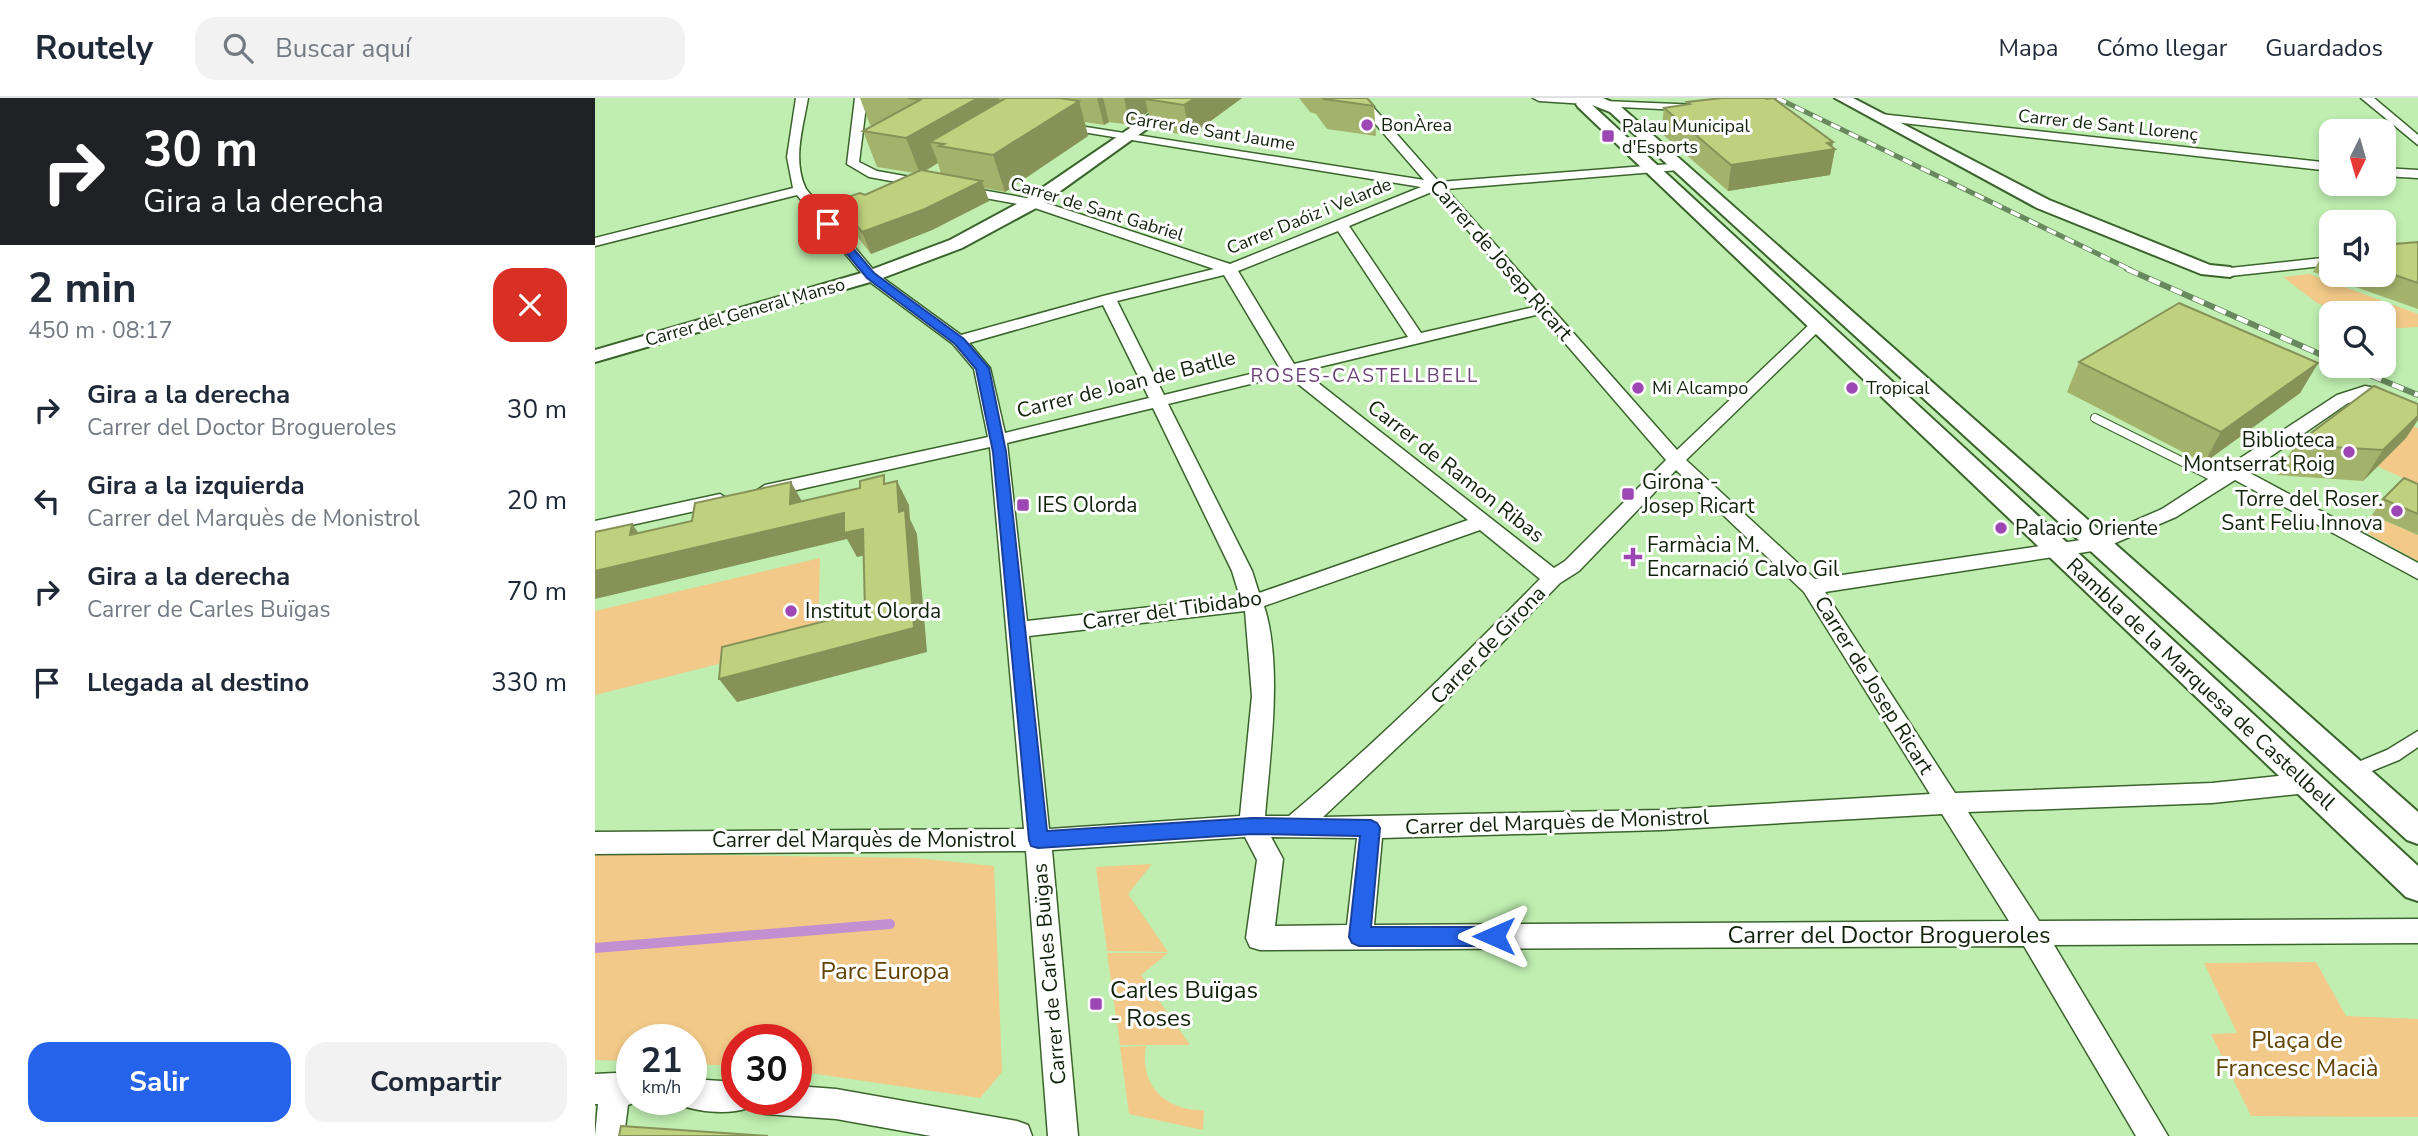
<!DOCTYPE html>
<html lang="es">
<meta charset="utf-8">
<style>
:root{--surface:#fff;--page:#f2f2f3;--text:#1f2937;--muted:#747a83;--line:#e0e1e3;--accent:#2563eb}
body{margin:0;font-family:"Nunito Sans",sans-serif;background:var(--page);color:var(--text);height:100vh;display:flex;flex-direction:column;font-size:26px;white-space:nowrap}
*{box-sizing:border-box;margin:0}
p{font-size:23px;color:var(--muted)}
.icon{flex:none;width:38px;height:38px;fill:none;stroke:currentColor;stroke-width:2;stroke-linecap:round;stroke-linejoin:round}
.map{position:relative;flex:1;overflow:hidden}
.side{display:flex;flex-direction:column;background:var(--surface);width:595px}
.side>*{flex:none}
.banner{background:#202124;color:#fff;overflow:hidden}
.needle{width:46px;rotate:185deg}
.controls{position:absolute;left:1724px;top:21px;display:grid;gap:14px}
.controls a{display:grid;place-items:center;width:77px;height:77px;border-radius:14px;background:var(--surface);box-shadow:0 4px 10px #0003;font-size:35px}
.speed{position:absolute;left:21px;top:926px;display:flex;gap:14px;font-size:35px;font-weight:700;text-align:center}
.speed>*{display:grid;place-content:center;width:91px;height:91px;border-radius:50%;background:var(--surface);box-shadow:0 4px 10px #0003;line-height:1}
.speed small{font-size:18px;font-weight:400}
.speed .limit{border:10px solid #d22;background:#fff;color:#111}
.pin{position:absolute;display:grid;place-items:center;width:60px;height:60px;color:#fff;margin:-30px;border-radius:14px;box-shadow:0 4px 10px #0006}
.me{position:absolute;width:77px;margin:-38px;rotate:270deg;stroke-linejoin:round;filter:drop-shadow(0 0 5px #0008)}
.turn{display:flex;align-items:center;gap:24px;height:147px;padding:0 28px;font-size:32px}
.turn .icon{width:91px;height:91px;stroke-width:2.5}
.turn b{display:block;font-size:49px;line-height:60px}
.round{display:grid;place-items:center;flex:none;width:74px;height:74px;border-radius:21px;background:var(--page)}
.overview{display:flex;align-items:center;justify-content:space-between;height:119px;padding:0 28px}
h1{font-size:42px;font-weight:700;line-height:52px}
.button{display:flex;gap:14px;margin-top:auto;padding:14px 28px}
.button a{flex:1;height:80px;border-radius:21px;background:var(--accent);color:#fff;font-size:28px;font-weight:700;line-height:80px;text-align:center}
.button a+a{background:var(--page);color:var(--text)}
ul{padding:0;list-style:none}
li{display:flex;align-items:center;gap:21px;height:91px;padding:0 28px}
li div{flex:1}
li b{display:block;font-size:26px}
li em{font-style:normal}
header{display:flex;align-items:center;gap:42px;box-sizing:border-box;height:98px;padding:0 35px;background:var(--surface);border-bottom:2px solid var(--line)}
header strong{font-size:33px}
nav{display:flex;gap:38px;margin-inline-start:auto;font-size:24px}
.search{width:490px;height:63px;background:var(--page);display:flex;align-items:center;gap:18px;box-sizing:border-box;padding:0 24px;border-radius:21px;color:var(--muted);font-size:26px}
main{display:flex;flex:1;min-height:0}
.map>svg:first-child{display:block}
</style>
<header>
<strong>Routely</strong>
<div class="search"><svg class="icon" aria-label="search" viewBox="0 0 24 24"><circle cx="10" cy="10" r="6"/><path d="M15 15l6 6"/></svg>Buscar aquí</div>
<nav><a>Mapa</a><a>Cómo llegar</a><a>Guardados</a></nav>
</header>
<main>
<section class="side">
<div class="banner">
<div class="turn"><svg class="icon" aria-label="right" viewBox="0 0 24 24"><path d="M7 20v-9h11M14 6l5 5-5 5"/></svg><div><b>30 m</b>Gira a la derecha</div></div>
</div>
<div class="overview"><div><h1>2 min</h1><p>450 m · 08:17</p></div><a class="round" style="background:#d93025;color:#fff"><svg class="icon" aria-label="close" viewBox="0 0 24 24"><path d="M6 6l12 12M18 6L6 18"/></svg></a></div>
<ul>
<li><svg class="icon" aria-label="right" viewBox="0 0 24 24"><path d="M7 20v-9h11M14 6l5 5-5 5"/></svg><div><b>Gira a la derecha</b><p>Carrer del Doctor Brogueroles</p></div><em>30 m</em></li>
<li><svg class="icon" aria-label="left" viewBox="0 0 24 24"><path d="M17 20v-9H6M10 6l-5 5 5 5"/></svg><div><b>Gira a la izquierda</b><p>Carrer del Marquès de Monistrol</p></div><em>20 m</em></li>
<li><svg class="icon" aria-label="right" viewBox="0 0 24 24"><path d="M7 20v-9h11M14 6l5 5-5 5"/></svg><div><b>Gira a la derecha</b><p>Carrer de Carles Buïgas</p></div><em>70 m</em></li>
<li><svg class="icon" aria-label="arrive" viewBox="0 0 24 24"><path d="M6 21V4h12l-3 4 3 4H6"/></svg><div><b>Llegada al destino</b></div><em>330 m</em></li>
</ul>
<div class="button"><a>Salir</a><a>Compartir</a></div>
</section>
<div class="map">
<svg width="1823" height="1038" viewBox="0 0 1823 1038">
<rect width="100%" height="100%" fill="#bfeeb0"/>
<g fill="#f2c988">
<path d="M1714 176 1823 216V229L1789 231 1788 215H1749L1722 205 1688 179Z"/>
<path d="M1788 316 1823 330V387L1782 368 1810 340Z"/>
<path d="M1777 417 1823 437V463L1763 430Z"/>
<path d="M225 460 223 541 0 597V513Z"/>
<path d="M59 756 321 760 399 768 407 974 385 1000 201 973V942H142V968L96 966V942H37V963L0 962V757Z"/>
<path d="M557 766 533 796 573 854 512 853 501 769Z"/>
<path d="M512 855H573L546 877 595 947H525Z"/>
<path d="M1721 864 1751 918 1823 921V1019L1656 1018 1616 936 1642 935 1609 865Z"/>
<path d="M551 948C544 988 571 1013 609 1012L608 1032 534 1016 525 949Z"/>
</g>
<g fill="none" stroke-linecap="round" stroke-linejoin="round">
<path stroke="#c290d1" stroke-width="10" d="M0 850 295 826"/>
<g stroke="#3b642d" stroke-width="10">
<path id="service" d="M1500 320 1626 383"/>
</g>
<g stroke="#3b642d" stroke-width="3">
<g id="pedestrian">
<path d="M248 119 252 120V124L233 129 228 126Z"/>
<path d="M1823 633V649L1804 662 1757 681 1751 679 1748 674 1751 669 1792 652Z"/>
</g>
</g>
<g stroke="#3b642d" stroke-width="3">
<g id="minor">
<path d="M201 0H213C208 30 197 62 211 91L281 175 366 237 508 198 619 171 434 108 274 79 252 66 260 0H272L264 64 282 73 442 102 635 166 826 89 463 30 457 26 459 24 829 82 758 0H770L844 84 1088 65 1090 68 1084 72 851 91 1082 352 1218 223H1228L1231 226 1228 229 1091 362 1220 481 1500 440 1567 411 1742 297 1770 288 1776 289 1778 293 1770 302 1753 305 1653 374 1823 465V481L1640 382 1581 419 1504 452 1230 494 1360 695 1617 685 1713 675 1722 678 1725 685 1722 692 1713 695 1617 705 1373 714 1444 823 1823 821V845L1459 847 1573 1038H1541L1429 848 665 852 655 849 651 840 662 762 650 739 457 752 483 1038H453L431 753 0 756V734L429 731 395 349 170 399 161 393 170 387 393 339 379 271 358 246 271 181 202 97 0 148V140L198 90 192 59ZM839 93 939 209 826 235 754 128ZM743 133 813 239 699 266 643 173ZM629 177 684 269 569 297 522 203ZM508 207 554 300 410 335 395 270 374 245ZM945 216 1071 362 970 463 959 470 708 273ZM692 277 873 422 664 495 657 473 573 306ZM558 310 637 473 645 499 432 523 412 345ZM1081 372 1209 494 1335 696 1066 712 728 719 841 613 965 485 984 473ZM885 432 945 481C864 563 782 644 694 718H670C675 657 688 566 669 508ZM650 513 657 598 645 718 454 731 434 538ZM1347 716 1414 823 779 827 787 740 1066 732ZM676 739 762 740 752 827 680 828 688 761Z"/>
<path d="M938 0H993L997 3 991 6 944 3Z"/>
<path d="M1766 0H1779L1823 37V47Z"/>
<path d="M1009 3 1105 7 1111 10 1105 13 1005 8 1003 6Z"/>
<path d="M1285 16 1736 65V73L1281 22 1279 20Z"/>
<path d="M1788 70 1823 72V80L1788 78Z"/>
<path d="M1736 159V167L1635 178 1628 174 1635 170Z"/>
<path d="M125 396 134 402 132 406 0 435V423Z"/>
<path d="M20 975 37 977V1001H48L33 1007 29 1038H0L3 1006H0V976Z"/>
<path d="M96 981 142 984V1001H201V988L241 991 422 1023 433 1027 437 1038H336L241 1021 170 1016 159 1012 156 1002 153 1010C134 1017 104 1014 85 1007L83 1001H96Z"/>
</g>
</g>
<g stroke="#3b642d" stroke-width="4">
<g id="tertiary">
<path d="M579 0H595L443 109 367 150 282 182 0 264V252L270 174 355 142 431 101Z"/>
<path d="M988 0H1008L1025 8 1823 714V746L1812 742 1015 14 997 7 1823 768V803L1811 799 983 9 981 6Z"/>
<path d="M1240 0H1258L1454 102 1615 167 1635 169 1644 174 1635 179 1606 176 1442 110Z"/>
</g>
</g>
<use href="#service" stroke="#fff" stroke-width="8"/>
<use href="#pedestrian" fill="#fff" fill-rule="evenodd"/>
<use href="#minor" fill="#fff" fill-rule="evenodd"/>
<use href="#tertiary" fill="#fff" fill-rule="evenodd"/>
<g stroke="#68885d" stroke-width="5">
<path id="rail-far1" d="M1182 0 1536 172"/>
</g>
<g stroke="#68885d" stroke-width="6">
<g id="rail">
<path d="M1532 171 1736 261"/>
<path d="M1753 268 1823 297"/>
</g>
</g>
<use href="#rail-far1" stroke="#fff" stroke-width="3.5" stroke-dasharray="10" stroke-linecap="butt"/>
<use href="#rail" stroke="#fff" stroke-width="4.5" stroke-dasharray="12" stroke-linecap="butt"/>
</g>
<g fill="#a4b36c" fill-rule="evenodd">
<path d="M265 0H647L595 38 557 31 553 14 535 27 514 24 509 27 490 24 493 38 410 94 389 90 394 103 337 132 276 156 253 127 243 106 270 97 320 75 282 69 268 33 279 27H275ZM343 65 346 76 330 73Z"/>
<path d="M704 0H772L779 8 781 38 732 31 721 16 715 14Z"/>
<path d="M1092 4 1237 49 1240 51 1235 77 1133 93 1066 35 1069 10 1092 7Z"/>
<path d="M1823 144V211L1718 174 1729 153 1736 152V177H1788V147Z"/>
<path d="M1484 264 1723 265 1705 295 1609 365 1472 294Z"/>
<path d="M1811 340 1768 383 1682 377 1700 347Z"/>
<path d="M1823 386V437L1777 417 1788 401Z"/>
</g>
<g fill="#869258">
<path d="M383 0H404L411 24 349 46 335 44 343 65 325 76 311 40Z"/>
<path d="M502 0H508L514 24 509 27Z"/>
<path d="M529 0H574L550 1 553 14 535 27Z"/>
<path d="M600 0H647L595 38 589 7Z"/>
<path d="M484 3 493 38 410 94 398 57Z"/>
<path d="M1238 44 1237 51H1240L1235 77 1133 93 1136 67Z"/>
<path d="M387 83 394 103 337 132 276 156 267 134Z"/>
<path d="M1723 265 1705 295 1609 365 1626 334Z"/>
<path d="M1823 318V322L1811 340 1768 383 1788 352Z"/>
<path d="M302 383 314 407 315 421 322 436 332 554 142 604 124 581 319 530 304 414Z"/>
<path d="M196 384 209 407 249 415 268 431 280 455 262 459 252 441 0 501V473L35 437 37 426 54 449Z"/>
</g>
<g fill="#bfd07e" stroke="#869258" stroke-width="2">
<path d="M313 0H383L311 40 268 33 325 2Z"/>
<path d="M411 0H465L484 3 398 57 344 48 349 46 335 44Z"/>
<path d="M551 0H600L589 7 550 1Z"/>
<path d="M728 0H772L779 8 729 1Z"/>
<path d="M1127 0H1170L1172 1 1178 0 1238 44 1232 45 1240 51 1136 67 1069 10 1095 6 1092 4Z"/>
<path d="M326 72 387 83 330 111 267 134 243 106 246 101 265 95 270 97Z"/>
<path d="M1823 144V185L1788 173V147Z"/>
<path d="M1584 205 1723 265 1626 334 1484 264Z"/>
<path d="M1779 288 1823 306V318L1788 352 1700 347Z"/>
<path d="M289 377V386L302 383 304 414 310 412 319 530 124 581 127 549 270 513 268 431 249 435V415L0 473V434L37 426 35 437 97 423 100 405 196 384 195 406 265 390V383Z"/>
<path d="M1809 380 1823 386V416L1788 401Z"/>
<path d="M26 1028 173 1038H24Z"/>
</g>
<path fill="#2563eb" stroke="#184099" stroke-width="2" d="M229 124H236L279 175 369 241 394 270 411 354 452 733 657 720 776 722 782 725 785 730 776 829H899L906 832 909 838 906 845 899 848H764L757 845 754 839 765 738 657 736 443 750 436 748 434 742 398 354 381 271 360 246 272 180 229 128Z"/>
<g fill="#9d47b5" stroke="#fff" stroke-width="2.5">
<circle cx="772" cy="27" r="7"/>
<rect x="1006" y="31" width="14" height="14" rx="3.5"/>
<circle cx="1043" cy="290" r="7"/>
<circle cx="1257" cy="290" r="7"/>
<circle cx="1754" cy="354" r="7"/>
<rect x="1026" y="389" width="14" height="14" rx="3.5"/>
<rect x="421" y="400" width="14" height="14" rx="3.5"/>
<circle cx="1802" cy="413" r="7"/>
<circle cx="1406" cy="430" r="7"/>
<path d="M1034.5 448.5h7v7h7v7h-7v7h-7v-7h-7v-7h7z"/>
<circle cx="196" cy="513" r="7"/>
<rect x="494" y="899" width="14" height="14" rx="3.5"/>
</g>
<g text-anchor="middle" stroke-width="6" stroke-linejoin="round" paint-order="stroke">
<g font-size="18" fill="#11220b" stroke="#fff" text-anchor="start">
<text x="786" y="33">BonÀrea</text>
<text x="1027" y="34">Palau Municipal<tspan x="1027" dy="21">d'Esports</tspan></text>
<text x="1057" y="296">Mi Alcampo</text>
<text x="1271" y="296">Tropical</text>
</g>
<g font-size="18" fill="#11220b" stroke="#fff">
<text transform="translate(1513 27) rotate(6)" y="6">Carrer de Sant Llorenç</text>
<text transform="translate(615 33) rotate(9)" y="6">Carrer de Sant Jaume</text>
<text transform="translate(502 111) rotate(17)" y="6">Carrer de Sant Gabriel</text>
<text transform="translate(714 118) rotate(-22)" y="6">Carrer Daóiz i Velarde</text>
<text transform="translate(150 214) rotate(-16)" y="6">Carrer del General Manso</text>
</g>
<g font-size="19" letter-spacing="2" fill="#6c4178" stroke="#fff">
<text x="770" y="284">ROSES-CASTELLBELL</text>
</g>
<g font-size="21" fill="#11220b" stroke="#fff">
<text transform="translate(906 162) rotate(49)" y="7">Carrer de Josep Ricart</text>
<text transform="translate(531 286) rotate(-14)" y="7">Carrer de Joan de Batlle</text>
<text transform="translate(861 373) rotate(38)" y="7">Carrer de Ramon Ribas</text>
<text transform="translate(577 512) rotate(-8)" y="7">Carrer del Tibidabo</text>
<text transform="translate(893 547) rotate(-46)" y="7">Carrer de Girona</text>
<text transform="translate(1606 586) rotate(43)" y="7">Rambla de la Marquesa de Castellbell</text>
<text transform="translate(1279 587) rotate(58)" y="7">Carrer de Josep Ricart</text>
<text transform="translate(962 724) rotate(-2)" y="7">Carrer del Marquès de Monistrol</text>
<text x="269" y="749">Carrer del Marquès de Monistrol</text>
<text transform="translate(454 876) rotate(-95)" y="7">Carrer de Carles Buïgas</text>
</g>
<g font-size="21" fill="#11220b" stroke="#fff" text-anchor="start">
<text x="1740" y="349" text-anchor="end">Biblioteca<tspan x="1740" dy="24">Montserrat Roig</tspan></text>
<text x="1047" y="391">Girona -<tspan x="1047" dy="24">Josep Ricart</tspan></text>
<text x="1788" y="408" text-anchor="end">Torre del Roser.<tspan x="1788" dy="24">Sant Feliu Innova</tspan></text>
<text x="442" y="414">IES Olorda</text>
<text x="1420" y="437">Palacio Oriente</text>
<text x="1052" y="454">Farmàcia M.<tspan x="1052" dy="24">Encarnació Calvo Gil</tspan></text>
<text x="210" y="520">Institut Olorda</text>
</g>
<g font-size="24" fill="#11220b" stroke="#fff">
<text x="1294" y="845">Carrer del Doctor Brogueroles</text>
</g>
<g font-size="24" fill="#614203" stroke="#fff">
<text x="290" y="881">Parc Europa</text>
<text x="1702" y="950">Plaça de<tspan x="1702" dy="28">Francesc Macià</tspan></text>
</g>
<g font-size="24" fill="#11220b" stroke="#fff" text-anchor="start">
<text x="515" y="900">Carles Buïgas<tspan x="515" dy="28">- Roses</tspan></text>
</g>
</g>
</svg>
<div class="controls">
<a><svg class="needle" viewBox="-14 -14 28 28"><path d="M0-13l5 13h-10z" fill="#e53935"/><path d="M0 13l5-13h-10z" fill="#747a83"/></svg></a>
<a><svg class="icon" aria-label="sound" viewBox="0 0 24 24"><path d="M4 9h4l5-4v14l-5-4H4zM17 9q2 3 0 6"/></svg></a>
<a><svg class="icon" aria-label="search" viewBox="0 0 24 24"><circle cx="10" cy="10" r="6"/><path d="M15 15l6 6"/></svg></a>
</div>
<div class="speed"><div>21<small>km/h</small></div><div class="limit">30</div></div>
<div class="pin" style="left:233px;top:126px;background:#d93025"><svg class="icon" aria-label="arrive" viewBox="0 0 24 24"><path d="M6 21V4h12l-3 4 3 4H6"/></svg></div>
<svg class="me" style="left:899px;top:838px" viewBox="-20 -20 40 40"><path d="M0-17L14 15 0 8-14 15z" fill="#2563eb" stroke="#fff" stroke-width="4"/></svg>
</div>
</main>
